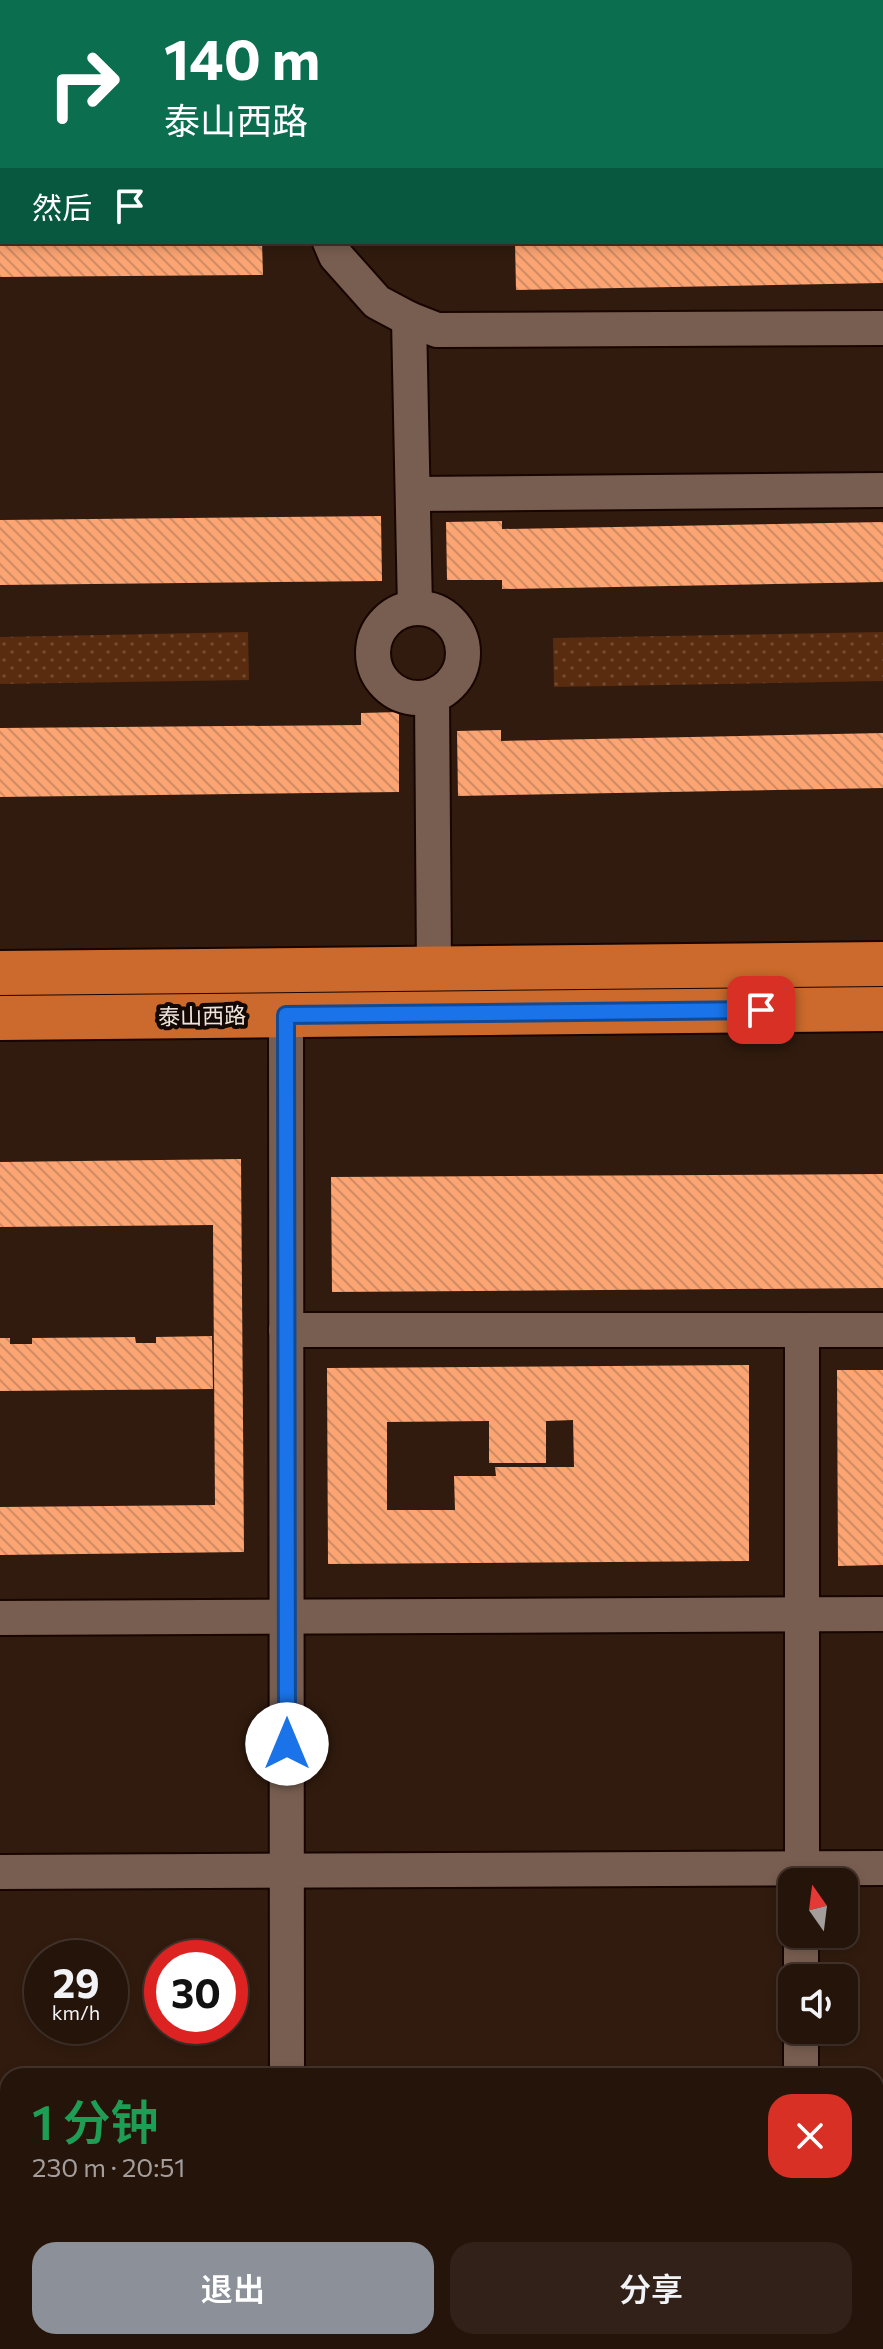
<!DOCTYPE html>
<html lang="zh">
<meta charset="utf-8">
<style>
:root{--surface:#25140a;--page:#312118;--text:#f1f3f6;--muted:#a39e9c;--line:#42332b;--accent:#8c9099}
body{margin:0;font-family:Commissioner,"Noto Sans SC",sans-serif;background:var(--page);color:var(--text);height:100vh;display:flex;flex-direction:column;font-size:30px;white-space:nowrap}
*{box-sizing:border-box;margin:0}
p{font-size:26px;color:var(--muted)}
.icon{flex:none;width:44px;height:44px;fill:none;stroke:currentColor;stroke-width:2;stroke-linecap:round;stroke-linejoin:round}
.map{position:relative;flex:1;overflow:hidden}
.drawer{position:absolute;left:0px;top:2068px;width:884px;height:282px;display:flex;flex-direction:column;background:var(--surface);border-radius:24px 24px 0 0;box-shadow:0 4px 12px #0003,0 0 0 2px var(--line)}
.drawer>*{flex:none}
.hud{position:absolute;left:0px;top:0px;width:884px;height:244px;box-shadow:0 4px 12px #0003,0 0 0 2px var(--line);background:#0b6e4f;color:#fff;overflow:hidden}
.needle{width:52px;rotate:346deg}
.controls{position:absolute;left:778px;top:1868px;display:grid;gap:16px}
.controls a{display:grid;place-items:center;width:80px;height:80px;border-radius:16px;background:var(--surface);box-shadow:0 4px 12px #0003,0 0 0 2px var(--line);font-size:40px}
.speed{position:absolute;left:24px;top:1940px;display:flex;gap:16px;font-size:40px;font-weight:700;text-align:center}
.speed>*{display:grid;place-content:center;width:104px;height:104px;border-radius:50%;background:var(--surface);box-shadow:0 4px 12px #0003,0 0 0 2px var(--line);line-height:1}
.speed small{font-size:20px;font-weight:400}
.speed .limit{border:12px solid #d22;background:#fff;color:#111}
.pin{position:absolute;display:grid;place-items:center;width:68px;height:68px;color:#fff;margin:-34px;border-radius:16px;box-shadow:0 4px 12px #0006}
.me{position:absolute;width:88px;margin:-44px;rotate:0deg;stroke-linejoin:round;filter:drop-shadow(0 0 6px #0008)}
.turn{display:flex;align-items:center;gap:28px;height:168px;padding:0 32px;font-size:36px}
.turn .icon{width:104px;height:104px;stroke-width:2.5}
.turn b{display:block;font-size:56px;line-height:68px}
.then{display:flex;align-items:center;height:76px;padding:0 32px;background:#0003;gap:16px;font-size:30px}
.round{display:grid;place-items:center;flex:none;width:84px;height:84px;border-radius:24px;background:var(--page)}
.headline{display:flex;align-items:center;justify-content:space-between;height:136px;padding:0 32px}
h1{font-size:48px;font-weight:600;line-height:60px;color:#1e9e55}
.action{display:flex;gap:16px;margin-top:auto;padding:16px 32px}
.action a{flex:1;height:92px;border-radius:24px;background:var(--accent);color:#fff;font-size:32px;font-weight:600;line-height:92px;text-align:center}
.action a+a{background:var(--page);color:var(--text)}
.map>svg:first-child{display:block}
</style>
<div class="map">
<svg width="883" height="2349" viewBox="0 0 883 2349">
<defs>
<pattern id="grass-dots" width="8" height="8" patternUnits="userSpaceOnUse" patternTransform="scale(2)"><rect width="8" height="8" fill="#592b0f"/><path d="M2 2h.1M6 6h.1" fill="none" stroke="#714a31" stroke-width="1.8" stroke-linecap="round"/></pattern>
<pattern id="building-back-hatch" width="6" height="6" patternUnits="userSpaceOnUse" patternTransform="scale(2)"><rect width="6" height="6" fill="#fca472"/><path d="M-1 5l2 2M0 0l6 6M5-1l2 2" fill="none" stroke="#cf8c66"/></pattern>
</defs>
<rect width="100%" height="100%" fill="#311b0e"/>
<g fill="url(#grass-dots)">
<path d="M248 632 249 680 0 684V637Z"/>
<path d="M883 632V681L554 687 553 638Z"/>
</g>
<g fill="url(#building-back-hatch)" fill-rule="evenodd">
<path d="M0 242H262L263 275 0 277Z"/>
<path d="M515 242H883V283L516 290Z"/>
<path d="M381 516 382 581 0 585V520Z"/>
<path d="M502 521V529L883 522V582L502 589V580H447L446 522Z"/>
<path d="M399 712V792L0 797V728L361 725V713Z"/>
<path d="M501 730V741L883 733V788L458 796 457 731Z"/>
<path d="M241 1159 244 1552 0 1555V1507L215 1505 213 1225 0 1227V1162Z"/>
<path d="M883 1174V1288L332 1292 331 1177Z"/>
<path d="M212 1336 213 1389 0 1391V1338H10V1344H32V1338L135 1337 136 1343H156V1337Z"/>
<path d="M749 1365V1561L328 1564 327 1368ZM573 1420 574 1467H495L496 1476H454L455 1510H387V1422L489 1421V1463H546V1421Z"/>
<path d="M837 1370H883V1565L838 1566Z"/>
<rect x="876" y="2205" width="7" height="76"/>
<path d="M876 2337H883V2349H837V2342H876Z"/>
</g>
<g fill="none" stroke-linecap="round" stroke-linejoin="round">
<g stroke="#180500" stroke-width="38">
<g id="minor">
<path d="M297 0 298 2"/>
<path d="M330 242 336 256 377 302 409 319 415 608"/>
<path d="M409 319 437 330 883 328"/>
<path d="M413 494 883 490"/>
<circle cx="418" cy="653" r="45"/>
<path d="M432 696 434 969"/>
<path d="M286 1015 287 2076"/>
<path d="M286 1330H883"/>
<path d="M0 1618 883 1614"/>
<path d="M0 1872 883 1868"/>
<path d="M802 1882V1330"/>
<path d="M801 1978V1934"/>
<path d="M801 2076V2030"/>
<path d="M0 2142H8"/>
<path d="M876 2160H883"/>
<path d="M0 2239H8"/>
<path d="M876 2312H883"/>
<path d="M287 2342V2349"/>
<path d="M801 2349V2342"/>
</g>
</g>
<g stroke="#180500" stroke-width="48">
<g id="highway">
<path d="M0 973 883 964"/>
<path d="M0 1018 883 1009"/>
</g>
</g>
<use href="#minor" stroke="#785e50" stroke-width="34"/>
<use href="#highway" stroke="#cb6a2c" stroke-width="44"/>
</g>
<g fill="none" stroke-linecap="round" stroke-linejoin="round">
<g stroke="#114b97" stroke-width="20">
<path id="route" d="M287 1744 286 1015 761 1010"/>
</g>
<use href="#route" stroke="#1a73e8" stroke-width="14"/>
</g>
<g text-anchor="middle" stroke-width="8" stroke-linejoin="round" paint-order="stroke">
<g font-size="22" fill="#f3e4db" stroke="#120804">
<text transform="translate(202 1016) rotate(-1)" y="8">泰山西路</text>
</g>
</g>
</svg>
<div class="controls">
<a><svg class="needle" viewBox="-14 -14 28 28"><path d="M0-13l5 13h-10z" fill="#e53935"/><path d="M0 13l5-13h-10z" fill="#a39e9c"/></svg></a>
<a><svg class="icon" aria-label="sound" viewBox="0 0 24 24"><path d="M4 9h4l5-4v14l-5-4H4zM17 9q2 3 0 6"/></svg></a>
</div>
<div class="speed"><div>29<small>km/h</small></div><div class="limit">30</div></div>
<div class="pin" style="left:761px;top:1010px;background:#d93025"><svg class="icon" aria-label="arrive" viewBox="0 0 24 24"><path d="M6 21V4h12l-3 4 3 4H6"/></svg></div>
<svg class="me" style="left:287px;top:1744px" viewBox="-20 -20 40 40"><circle r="19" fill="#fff"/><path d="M0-13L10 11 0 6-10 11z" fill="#1a73e8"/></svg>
<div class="hud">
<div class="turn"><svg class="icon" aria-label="right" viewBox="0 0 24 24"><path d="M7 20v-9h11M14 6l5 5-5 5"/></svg><div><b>140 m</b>泰山西路</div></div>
<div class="then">然后<svg class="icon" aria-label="arrive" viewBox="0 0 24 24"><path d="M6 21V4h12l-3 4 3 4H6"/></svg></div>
</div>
<section class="drawer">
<div class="headline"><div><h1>1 分钟</h1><p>230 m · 20:51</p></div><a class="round" style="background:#d93025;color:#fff"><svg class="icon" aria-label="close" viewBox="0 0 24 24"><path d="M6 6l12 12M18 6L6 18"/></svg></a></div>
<div class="action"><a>退出</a><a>分享</a></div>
</section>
</div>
